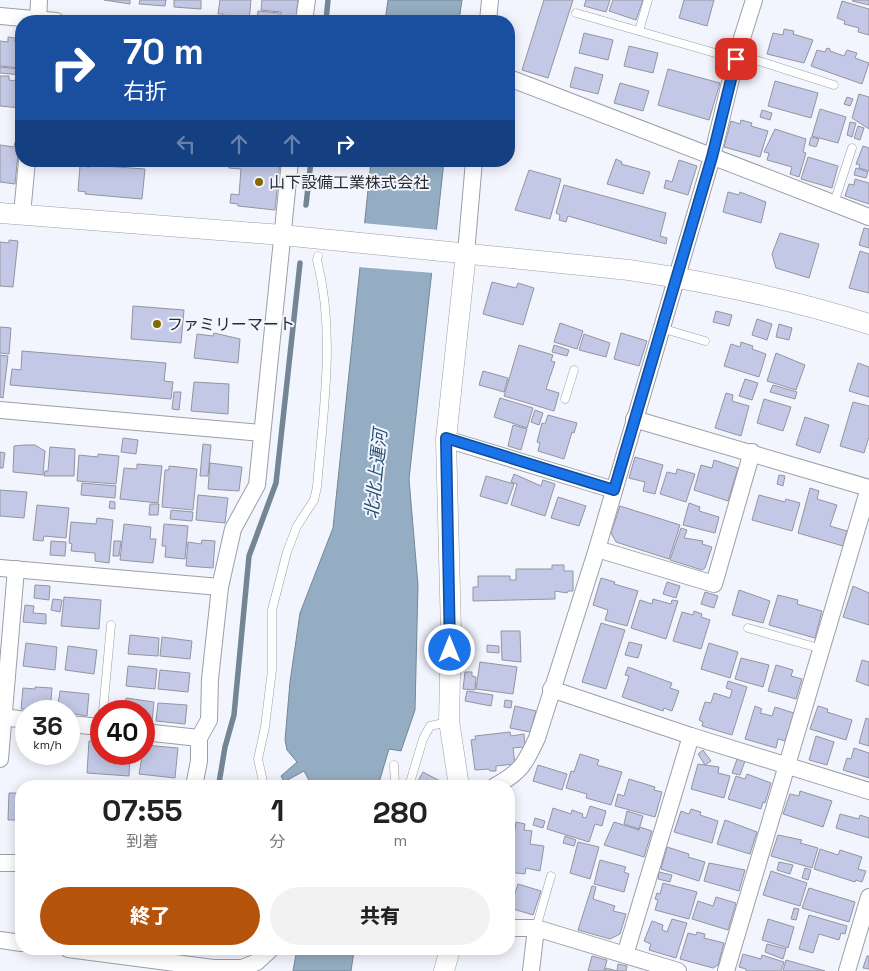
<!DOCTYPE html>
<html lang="ja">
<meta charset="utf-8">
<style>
:root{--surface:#fff;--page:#f2f2f2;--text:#222;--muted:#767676;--accent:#b45309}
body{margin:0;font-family:"Space Grotesk","Noto Sans JP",sans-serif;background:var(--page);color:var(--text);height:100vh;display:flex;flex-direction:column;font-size:19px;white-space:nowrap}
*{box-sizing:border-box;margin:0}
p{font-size:16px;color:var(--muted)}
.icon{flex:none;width:28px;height:28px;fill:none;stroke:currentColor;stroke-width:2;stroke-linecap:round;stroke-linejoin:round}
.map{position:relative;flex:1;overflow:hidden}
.drawer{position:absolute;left:15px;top:780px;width:500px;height:175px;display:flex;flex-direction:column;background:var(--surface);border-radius:20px;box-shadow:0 2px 12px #0003}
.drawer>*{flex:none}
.banner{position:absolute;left:15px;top:15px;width:500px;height:152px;border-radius:20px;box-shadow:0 2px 12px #0003;background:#1a4fa0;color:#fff;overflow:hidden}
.speed{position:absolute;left:15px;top:700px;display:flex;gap:10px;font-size:25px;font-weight:700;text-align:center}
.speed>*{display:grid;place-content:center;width:65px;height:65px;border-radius:50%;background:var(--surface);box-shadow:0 2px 12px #0003;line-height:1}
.speed small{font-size:12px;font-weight:400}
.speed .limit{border:8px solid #d22;background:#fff;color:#111}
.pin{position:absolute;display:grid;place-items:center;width:42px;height:42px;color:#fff;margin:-21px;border-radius:10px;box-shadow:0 2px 8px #0006}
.me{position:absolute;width:55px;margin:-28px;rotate:0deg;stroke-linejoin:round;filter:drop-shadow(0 0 4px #0008)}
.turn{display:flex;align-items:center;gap:18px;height:105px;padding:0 25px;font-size:22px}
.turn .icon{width:65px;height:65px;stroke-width:2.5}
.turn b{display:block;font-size:35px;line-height:42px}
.lanes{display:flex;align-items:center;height:48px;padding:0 25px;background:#0003;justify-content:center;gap:25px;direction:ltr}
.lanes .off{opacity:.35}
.eta{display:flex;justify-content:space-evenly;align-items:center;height:85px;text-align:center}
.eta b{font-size:30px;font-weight:800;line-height:35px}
.action{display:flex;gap:10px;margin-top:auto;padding:10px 25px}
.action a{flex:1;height:58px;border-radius:30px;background:var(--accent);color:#fff;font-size:20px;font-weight:800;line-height:58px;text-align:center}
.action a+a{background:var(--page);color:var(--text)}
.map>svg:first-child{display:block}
</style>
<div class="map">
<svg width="869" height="971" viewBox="0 0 869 971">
<rect width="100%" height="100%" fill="#f3f5fe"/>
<g fill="#94adc2" stroke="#748696">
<path d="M388 0H462L459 21H385Z"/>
<path d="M371 161H444L409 479 418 585 415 710 401 751 389 749 378 786H312L304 771 284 782 281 776 297 762 287 750 285 740 290 682 300 613 333 528Z"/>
<path d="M297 949 354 951 351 971H293Z"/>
</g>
<path fill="#f3f5fe" d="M362 223 439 230 434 273 357 267Z"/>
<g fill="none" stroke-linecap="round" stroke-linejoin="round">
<g stroke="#748696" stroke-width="5.5">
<path d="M326 21 328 0"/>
<path d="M306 205 311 161"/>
<path d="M219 783 225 747 234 715 249 556 276 483 300 263"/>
</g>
</g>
<g fill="#c2c8e5" stroke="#93959f">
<path d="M104 0H130V4Z"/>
<path d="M140 0H166L165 6 139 4Z"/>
<path d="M174 0H201V9L174 7Z"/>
<path d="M220 0H251L249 21 224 19V14H218Z"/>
<path d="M262 0H298L296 18 293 17V21H280L281 12 261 10Z"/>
<path d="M544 0H573L548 78 522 70Z"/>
<path d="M586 0H610L606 12 584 6Z"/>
<path d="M613 0H643L636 20 609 11Z"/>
<path d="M684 0H714L707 26 679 18Z"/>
<path d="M869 0V5L852 1 853 0Z"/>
<path d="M842 1 869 9V35L858 32 859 28 844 24 845 21 837 18Z"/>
<path d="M258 11 279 13V21H257Z"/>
<path d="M784 29 794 31 793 34 813 40 804 63 767 54 773 33 783 35Z"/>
<path d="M584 33 613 40 608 60 579 53Z"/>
<path d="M8 37 15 38V42H21V68L0 66V41L8 42Z"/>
<path d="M629 46 658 53 653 73 624 66Z"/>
<path d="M827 48 830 49V51L844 56 847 50 857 53 855 58 869 63 862 84 811 66 817 50 825 52Z"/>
<path d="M0 67 21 69V75L0 73Z"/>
<path d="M575 67 603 75 598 94 570 87Z"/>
<path d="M668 69 720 83 709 120 658 105Z"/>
<path d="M0 76H9V80L15 81 16 76 21 77V108L0 106Z"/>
<path d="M775 81 818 93 811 118 768 106Z"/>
<path d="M620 83 649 91 643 111 614 103Z"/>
<path d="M859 94 869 97V129L852 118Z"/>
<path d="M847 97 853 99 850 106 844 104Z"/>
<path d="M820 109 846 117 838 143 812 136Z"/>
<path d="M762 110 772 113 770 120 760 117Z"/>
<path d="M741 120 752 123 751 126 768 131 760 157 724 147 731 121 740 124Z"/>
<path d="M850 122 856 123 852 137 847 135Z"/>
<path d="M858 126 864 128 860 140 854 138Z"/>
<path d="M775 129 806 139 803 152 806 153 799 177 790 174 792 167 767 160 769 153 764 152Z"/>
<path d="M811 137 819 139 816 147 809 145Z"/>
<path d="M15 142 19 143 15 184 0 182V145L14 147Z"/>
<path d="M863 146 869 148V171L859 168 860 165 856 164Z"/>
<path d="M808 157 838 166 832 188 801 179Z"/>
<path d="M616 159 622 162 621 164 650 172 643 194 607 184Z"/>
<path d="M679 160 697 166 688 195 664 188 666 180 672 182Z"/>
<path d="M229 161H280L275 210 238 206V204L230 203 231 194 239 195 241 169 229 168Z"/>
<path d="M90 165 145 169 142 199 85 194 86 192 78 191 80 166 90 167Z"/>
<path d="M856 168 868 172 866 178 854 175Z"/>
<path d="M529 170 561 179 550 219 515 210Z"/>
<path d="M855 179 869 183V204L845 196 849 184 854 185Z"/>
<path d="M564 185 666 213 660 236 667 238 666 244 568 216 566 222 559 220 560 215 556 213Z"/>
<path d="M728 192 739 195 740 192 766 202 761 223 723 212Z"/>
<path d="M864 228 869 229V248L859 245Z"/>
<path d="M780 233 819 244 809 278 776 268 772 254Z"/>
<path d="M9 240 18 241 13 287 0 286V242L9 243Z"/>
<path d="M860 251 869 254V293L849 288Z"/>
<path d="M492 282 516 288 518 283 534 288 523 325 483 314Z"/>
<path d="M133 306 184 310 181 343 131 339Z"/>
<path d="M716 311 732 315 729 326 713 322Z"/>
<path d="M757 319 772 324 767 340 752 335Z"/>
<path d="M560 323 583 331 577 349 554 342Z"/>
<path d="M779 324 792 328 789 340 776 337Z"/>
<path d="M0 327 11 328 9 354 0 353Z"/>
<path d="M214 333 240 339 238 363 194 358 197 334 213 336Z"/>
<path d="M621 333 647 341 639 366 614 359Z"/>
<path d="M584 334 610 343 606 357 579 350Z"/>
<path d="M741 342 753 346 752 349 766 354 759 377 724 366 731 344 740 347Z"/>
<path d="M519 345 553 355 551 361 555 362 546 389 559 393 554 411 504 396Z"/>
<path d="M554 345 569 350 567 356 552 352Z"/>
<path d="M22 351 166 363 164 381 173 382 171 399 10 385 12 369 21 370Z"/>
<path d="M776 353 805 365 796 390 767 381Z"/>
<path d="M0 355 8 356 3 398 0 397Z"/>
<path d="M858 363 869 367V397L849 391Z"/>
<path d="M483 371 508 378 504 392 479 385Z"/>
<path d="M745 379 758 383 752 400 739 396Z"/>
<path d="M194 382 229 384 228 414 191 411Z"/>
<path d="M773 385 797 392 795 399 770 392Z"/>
<path d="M174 392H181L179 410 172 409Z"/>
<path d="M726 393 733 395 732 401 749 406 741 436 715 428Z"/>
<path d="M500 398 533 408 527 428 494 417Z"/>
<path d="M764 399 791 407 783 431 757 423Z"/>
<path d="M853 402 869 406V437L864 453 840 446Z"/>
<path d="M535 410 543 413 539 425 531 422Z"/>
<path d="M548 415 577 423 574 433 572 432 564 459 538 451 540 443 537 442 542 423 545 424Z"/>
<path d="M805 417 829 425 820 453 796 445Z"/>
<path d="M513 425 527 429 521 450 508 446Z"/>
<path d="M123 438 138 440 136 454 121 452Z"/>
<path d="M203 444 211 445 208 476H200Z"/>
<path d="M24 445H35L45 451 43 475 13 472 14 446Z"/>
<path d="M50 447 75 449 74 476H44L45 471H48Z"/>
<path d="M0 452 5 453 3 468H0Z"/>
<path d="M98 454 119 456 116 484 77 481 79 455 98 457Z"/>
<path d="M635 457 663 465 655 494 643 491 645 482 629 478Z"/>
<path d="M714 460 738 468 728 501 694 490 701 465 712 468Z"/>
<path d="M210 463 242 467 239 491 208 489Z"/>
<path d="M137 464 162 466 158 503 120 499 124 468 137 469Z"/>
<path d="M169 466 197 469 193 510 162 507 165 470H169Z"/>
<path d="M677 469 695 474 686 502 660 494 667 472 676 474Z"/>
<path d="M514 474 541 486 543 480 555 484 545 516 511 505 517 484 511 482Z"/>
<path d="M779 475 785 476 783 486 777 484Z"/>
<path d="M486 476 514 484 507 504 480 496Z"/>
<path d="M82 483 116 486 115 498 81 495Z"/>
<path d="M810 488 819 491 817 499 837 505 830 526 847 531 843 546 798 533Z"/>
<path d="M0 490 27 492 24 518 0 516Z"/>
<path d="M198 495 228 498 225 523 196 520Z"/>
<path d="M759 495 785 502 786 499 800 503 792 531 752 520Z"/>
<path d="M558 497 586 506 579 526 551 518Z"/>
<path d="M110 501 115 502V509L109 508Z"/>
<path d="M689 503 700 507 699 511 719 517 715 533 683 525Z"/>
<path d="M150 504H159L158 515H149Z"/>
<path d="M37 505 69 508 66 538 44 536 43 541 33 540Z"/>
<path d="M620 506 680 525 669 559 616 542 611 533Z"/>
<path d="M171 510 193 512 192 521 170 519Z"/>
<path d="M97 518 113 520 109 563 95 561V553L71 551 72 544 69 543 71 522 96 524Z"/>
<path d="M124 524 151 527 150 539H156L153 563 120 560Z"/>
<path d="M164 524 188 526 185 559 165 557 166 546H162Z"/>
<path d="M681 528 687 530 684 538 703 541 702 544 712 547 705 568 702 570 670 560Z"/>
<path d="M202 540 215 541 213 568 186 566 188 542 201 544Z"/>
<path d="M51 541 66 542 65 556 50 555Z"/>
<path d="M114 541H121L119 556H113Z"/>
<path d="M552 565H564V571H573V591H568L567 593 555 591V599L473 601V587H478V576H510V580H516V569H552Z"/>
<path d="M601 578 615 582 614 584 638 591 627 626 605 620 608 610 593 605Z"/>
<path d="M667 582 680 586 676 598 663 594Z"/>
<path d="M35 585 50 586 49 600 34 598Z"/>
<path d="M853 586 869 593V625L843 617Z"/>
<path d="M739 590 770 601 763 623 732 615Z"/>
<path d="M705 592 718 596 714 608 701 604Z"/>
<path d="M778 595 798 600 797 604 822 611 815 638 769 625Z"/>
<path d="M64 597 101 600 99 629 61 626Z"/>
<path d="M53 599 62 600 60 612 51 610Z"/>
<path d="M653 599 671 604 672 600 678 601 666 639 631 628 640 600 652 604Z"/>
<path d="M25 605 34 606 33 613 46 614V624L23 622Z"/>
<path d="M694 611 702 614 701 617 710 620 701 649 673 641 682 612 693 615Z"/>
<path d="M601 623 625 630 606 689 582 682Z"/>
<path d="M501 631H520L521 662 502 660Z"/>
<path d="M130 635 159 638 158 656 128 654Z"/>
<path d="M162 637 192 641 190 659 160 656Z"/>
<path d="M629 642 642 645 638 658 625 655Z"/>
<path d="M26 643 57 647 55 670 23 666Z"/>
<path d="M709 643 738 652 730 678 701 669Z"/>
<path d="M487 645 499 646V653L487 652Z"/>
<path d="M68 646 97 650 94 674 65 670Z"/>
<path d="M741 658 769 665 763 687 735 679Z"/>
<path d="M862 660 869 662V686L856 681Z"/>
<path d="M480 662 517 667 513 694 476 689Z"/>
<path d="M776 665 793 670 791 676 802 679 796 699 768 691Z"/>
<path d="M128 666 157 669 155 689 126 686Z"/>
<path d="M628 667 672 683 670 688 679 691 672 711 664 708 663 711 622 697 629 676 625 675Z"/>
<path d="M160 670 190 673 188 692 158 689Z"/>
<path d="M465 672H472V676L476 677 475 690 463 689Z"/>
<path d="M728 681 747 687 732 735 702 726 703 722 699 720 705 702 711 703 714 693 730 698 732 690 726 688Z"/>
<path d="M35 687 52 688 50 711 21 709 23 688 35 689Z"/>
<path d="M60 691 89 694 87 716 57 711Z"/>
<path d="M467 691 493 695 491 706 465 701Z"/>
<path d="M126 698 154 702 152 721 144 720V711H124Z"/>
<path d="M505 700 512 701 511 708 504 707Z"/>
<path d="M158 703 187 705 185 724 156 721Z"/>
<path d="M515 706 536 711 530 732 510 728Z"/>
<path d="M755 706 762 709 760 713 772 716 775 707 794 713 785 741 778 739 776 748 745 739Z"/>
<path d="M818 706 828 709 827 712 852 720 846 740 810 729Z"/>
<path d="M866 718 869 719V746L859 743Z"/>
<path d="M510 732 511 736 524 734 525 747 513 748 515 764 496 766V771H490L489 769 475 770 471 740 476 739 475 736Z"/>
<path d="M816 736 834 742 827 765 809 760Z"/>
<path d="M89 741H101V754H130L129 776 87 773Z"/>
<path d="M144 745 178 748 175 778 139 774Z"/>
<path d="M854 748 869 753V778L843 770 847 758 851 759Z"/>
<path d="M703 750 711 761 705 765 698 754Z"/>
<path d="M580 754 599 760 597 765 622 772 611 805 586 798 587 794 566 788 571 771 574 772Z"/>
<path d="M737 759 745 761 740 775 732 773Z"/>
<path d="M698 764 719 767 718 773 730 776 724 798 691 789Z"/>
<path d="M538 765 567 774 562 790 533 781Z"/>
<path d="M423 772 440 781 437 786H415Z"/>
<path d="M747 774 771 783 765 803 763 802 761 809 728 799 736 776 745 779Z"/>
<path d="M629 779 655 787 654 790 662 792 655 817 615 806 618 794 624 796Z"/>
<path d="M800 791 832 801 823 827 783 814 790 794 799 796Z"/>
<path d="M9 793H21V820H8Z"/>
<path d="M590 806 606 811 602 826 595 824 589 842 547 829 553 808 571 814 572 810 583 814 582 817 586 818Z"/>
<path d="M691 809 701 812 700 815 718 821 712 843 674 832 681 811 689 814Z"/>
<path d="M627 811 643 816 639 829 624 824Z"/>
<path d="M840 814 859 819 860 815 869 818V838L836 828Z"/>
<path d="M535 818 545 821 543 828 533 825Z"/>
<path d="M725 820 757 832 750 854 717 844Z"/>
<path d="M516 822 525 824 524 830 532 831 530 844 544 846 540 871 526 868 525 874 509 872Z"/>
<path d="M614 822 639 830 640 827 652 831 644 857 604 845Z"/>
<path d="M778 835 802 840 800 843 818 848 812 868 771 856Z"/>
<path d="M565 836 576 840 574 846 563 843Z"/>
<path d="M578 842 599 847 590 879 570 873Z"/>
<path d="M667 847 689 854 688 857 705 862 699 881 661 869Z"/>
<path d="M820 849 838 855 840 850 862 857 858 869 866 871 862 882 856 880 855 882 814 869Z"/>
<path d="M600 860 626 867 624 872 629 874 624 892 594 884Z"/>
<path d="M779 862 793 865 790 874 777 870Z"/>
<path d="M709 863 745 870 739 891 704 881Z"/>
<path d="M805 868 811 870 808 880 802 878Z"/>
<path d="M771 871 807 883 800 906 763 895Z"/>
<path d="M659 872 672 875 670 882 658 879Z"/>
<path d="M663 883 697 892 689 919 655 910 658 900 655 899 657 893 660 894Z"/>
<path d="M518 884 541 891 533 915 510 908Z"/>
<path d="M592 886 596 887 593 899 615 906 613 911 626 914 620 934 610 939 578 930Z"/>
<path d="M809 888 855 902 849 922 802 908Z"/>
<path d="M716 897 736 903 728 930 692 919 698 901 713 906Z"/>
<path d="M794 908 799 909 796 920 791 919Z"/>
<path d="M809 915 847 926 845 934 841 933 839 940 819 934 813 953 799 949Z"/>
<path d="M672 919 687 923 676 958 649 950 651 944 644 941 652 921 663 925 662 930 667 932Z"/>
<path d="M768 919 794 927 788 948 762 940Z"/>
<path d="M697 932 705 934 704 938 724 943 718 965 713 968 680 959 688 933 696 935Z"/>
<path d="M767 944 786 949 783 959 765 952Z"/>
<path d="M743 954 761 959 762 955 784 962 781 971H746V969L739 967Z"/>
<path d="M592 956 607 960 604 971H588Z"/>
<path d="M867 956H869V969L863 968Z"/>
<path d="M786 960 825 971H783Z"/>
<path d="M618 964 627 966 626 971H605L606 968 617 971Z"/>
</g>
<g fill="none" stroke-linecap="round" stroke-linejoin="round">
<g stroke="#9c9ea9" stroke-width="9">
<g id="service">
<path d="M576 13 736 59"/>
<path d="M639 31 648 0"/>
<path d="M737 54 834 85"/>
<path d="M834 203 852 148"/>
<path d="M661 328 705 341"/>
<path d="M565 399 574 370"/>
<path d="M748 628 822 649"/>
<path d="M103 711 111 625"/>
<path d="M394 765 395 786"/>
<path d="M264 786 258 759 265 727 272 670V610L287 552 297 526 314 500 317 487C323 412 336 334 317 260L318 256"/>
<path d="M409 786 423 739 430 726 448 722"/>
<path d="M536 928 551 876"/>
</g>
</g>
<g stroke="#9c9ea9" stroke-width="18">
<g id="minor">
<path d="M0 16 56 21"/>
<path d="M38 21 39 0"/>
<path d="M304 21 307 0"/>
<path d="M488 21 490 0"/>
<path d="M509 78 869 217"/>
<path d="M22 214 27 161"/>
<path d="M466 253 474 161"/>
<path d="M0 410 261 433"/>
<path d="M634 419 869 488 726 971"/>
<path d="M446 439 614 490"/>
<path d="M597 549 714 584 752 452"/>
<path d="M0 568 220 587"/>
<path d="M551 689 691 736 869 791"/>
<path d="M3 717 26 720"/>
<path d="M69 724 101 727"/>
<path d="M144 732 199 738"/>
<path d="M0 759 16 569"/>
<path d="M194 786 199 761V738L209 720 210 679 220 587 233 529 257 485 290 161"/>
<path d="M495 786C521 772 525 764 537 738L597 549 712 157 737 54 754 0"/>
<path d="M0 863H21"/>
<path d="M509 928H536L678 971"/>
<path d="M0 940 21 943"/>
<path d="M68 949 213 968H242L257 962 271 949"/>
<path d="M625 955 691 736"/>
<path d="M531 971 536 928"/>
<path d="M847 971 869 897"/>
</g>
</g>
<g stroke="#9c9ea9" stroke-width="21">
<g id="tertiary">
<path d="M0 213 282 235 629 270C709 282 791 299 869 324"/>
<path d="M459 786 449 721 451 632 446 439 466 253"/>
<path d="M444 971 450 949"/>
</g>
</g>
<use href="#service" stroke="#fff" stroke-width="8"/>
<use href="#minor" stroke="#fff" stroke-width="16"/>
<use href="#tertiary" stroke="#fff" stroke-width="20"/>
</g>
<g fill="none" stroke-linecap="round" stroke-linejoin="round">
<g stroke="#114b97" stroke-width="12">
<path id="route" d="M450 650 446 438 614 490 712 157 736 59"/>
</g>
<use href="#route" stroke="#1a73e8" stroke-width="9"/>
</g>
<g fill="#846801" stroke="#f3f5fe" stroke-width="2">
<circle cx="259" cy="182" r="5"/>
<circle cx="157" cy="324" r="5"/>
</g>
<g text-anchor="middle" stroke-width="4" stroke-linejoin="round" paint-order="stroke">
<g font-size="16" fill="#2a2b2f" stroke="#f3f5fe" text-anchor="start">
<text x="269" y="188">山下設備工業株式会社</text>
<text x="167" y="330">ファミリーマート</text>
</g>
<g font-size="18" font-style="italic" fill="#265170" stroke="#f3f5fe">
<text transform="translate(376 474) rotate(-84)" y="6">北北上運河</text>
</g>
</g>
</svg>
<div class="speed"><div>36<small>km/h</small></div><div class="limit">40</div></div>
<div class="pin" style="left:736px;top:59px;background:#d93025"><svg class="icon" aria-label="arrive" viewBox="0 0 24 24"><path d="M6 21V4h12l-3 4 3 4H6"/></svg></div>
<svg class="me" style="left:450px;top:650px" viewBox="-20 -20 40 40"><circle r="17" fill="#1a73e8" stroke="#fff" stroke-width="3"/><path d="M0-11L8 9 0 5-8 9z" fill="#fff"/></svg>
<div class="banner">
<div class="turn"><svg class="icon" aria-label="right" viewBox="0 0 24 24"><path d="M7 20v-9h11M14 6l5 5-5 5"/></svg><div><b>70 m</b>右折</div></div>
<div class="lanes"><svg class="icon off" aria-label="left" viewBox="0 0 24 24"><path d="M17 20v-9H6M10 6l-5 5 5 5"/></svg><svg class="icon off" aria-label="ahead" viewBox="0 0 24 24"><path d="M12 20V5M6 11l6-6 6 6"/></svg><svg class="icon off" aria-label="ahead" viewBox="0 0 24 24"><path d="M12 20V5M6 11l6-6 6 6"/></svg><svg class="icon" aria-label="right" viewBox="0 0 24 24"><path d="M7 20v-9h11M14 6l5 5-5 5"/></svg></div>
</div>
<section class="drawer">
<div class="eta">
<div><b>07:55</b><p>到着</p></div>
<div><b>1</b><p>分</p></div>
<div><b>280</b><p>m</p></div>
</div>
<div class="action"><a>終了</a><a>共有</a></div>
</section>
</div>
